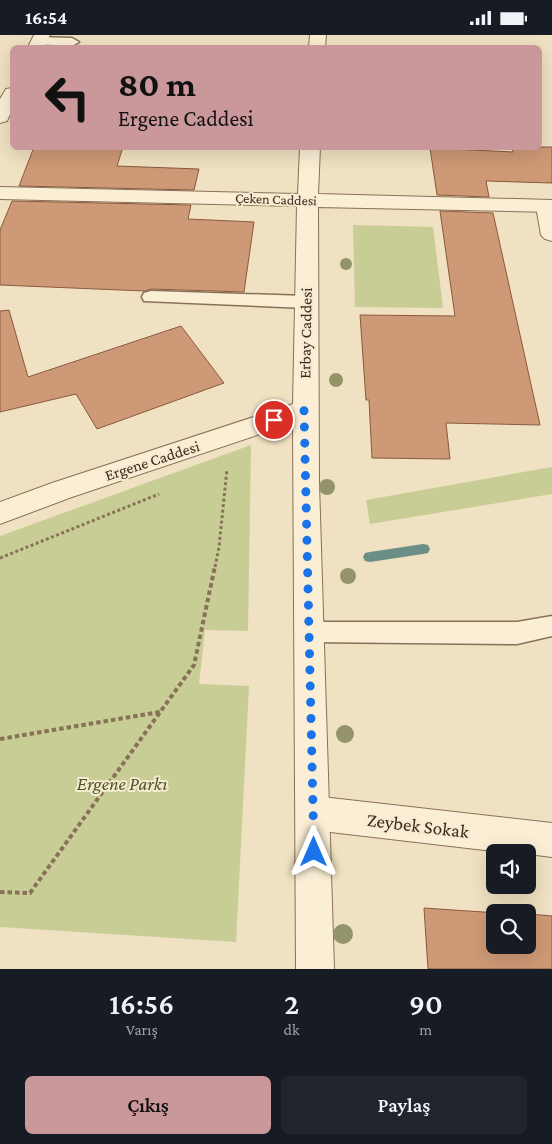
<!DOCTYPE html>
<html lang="tr">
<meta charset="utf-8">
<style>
:root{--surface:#171b24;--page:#20242c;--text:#f1f3f6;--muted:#9ea1a6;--accent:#ca979a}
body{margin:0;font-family:"Crimson Pro",serif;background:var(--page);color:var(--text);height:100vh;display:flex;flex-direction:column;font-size:19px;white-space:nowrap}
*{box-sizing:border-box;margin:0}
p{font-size:16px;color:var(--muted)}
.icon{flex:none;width:28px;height:28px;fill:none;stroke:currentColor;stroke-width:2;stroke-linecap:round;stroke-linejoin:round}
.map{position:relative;height:934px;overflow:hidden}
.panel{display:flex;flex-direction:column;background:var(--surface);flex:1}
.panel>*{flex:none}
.banner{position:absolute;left:10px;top:10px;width:532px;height:105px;border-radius:8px;box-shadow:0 5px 20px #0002;background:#ca979a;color:#111;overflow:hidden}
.controls{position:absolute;left:486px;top:809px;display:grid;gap:10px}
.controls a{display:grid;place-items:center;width:50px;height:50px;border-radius:8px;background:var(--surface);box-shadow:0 5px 20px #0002;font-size:25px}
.pin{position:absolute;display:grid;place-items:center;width:42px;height:42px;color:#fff;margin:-21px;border:2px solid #fff;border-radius:50%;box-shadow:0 1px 5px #0007}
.me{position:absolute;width:55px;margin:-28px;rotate:0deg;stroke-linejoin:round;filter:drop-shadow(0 0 4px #0008)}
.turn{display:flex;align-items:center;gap:18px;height:105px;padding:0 25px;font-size:22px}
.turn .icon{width:65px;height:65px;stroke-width:2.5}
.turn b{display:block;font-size:35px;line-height:42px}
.eta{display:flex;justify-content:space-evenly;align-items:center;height:85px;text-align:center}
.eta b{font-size:30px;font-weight:600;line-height:35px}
.action{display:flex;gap:10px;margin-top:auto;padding:10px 25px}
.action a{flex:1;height:58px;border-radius:8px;background:var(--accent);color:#111;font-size:20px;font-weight:600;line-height:58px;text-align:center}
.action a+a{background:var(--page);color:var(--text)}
.status{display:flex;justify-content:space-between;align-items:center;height:35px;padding:0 25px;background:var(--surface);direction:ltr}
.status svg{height:14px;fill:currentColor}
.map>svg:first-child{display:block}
</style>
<div class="status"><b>16:54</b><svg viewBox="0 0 49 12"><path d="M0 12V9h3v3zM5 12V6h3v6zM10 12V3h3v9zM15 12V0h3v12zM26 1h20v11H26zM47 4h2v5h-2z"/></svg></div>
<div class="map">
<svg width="552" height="934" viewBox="0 0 552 934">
<rect width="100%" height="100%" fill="#efe1c1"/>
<g fill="#c7cd95">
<path d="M353 190 433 192 443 273 355 272Z"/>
<path d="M251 410 248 596 205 595 199 649 249 651 236 907 0 892V501Z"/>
<path d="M552 432V459L370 489 366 465Z"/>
</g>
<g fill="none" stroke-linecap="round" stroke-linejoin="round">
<path fill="#6b8f86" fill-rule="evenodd" d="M423 509 428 510 430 514 428 518 423 519 370 527 365 526 363 522 365 518 370 517Z"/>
</g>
<g fill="#ce9976" stroke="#895a3d">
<path d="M34 112H123L117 131 199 134 194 155 19 151Z"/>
<path d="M512 112H552V148L486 146 489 162 437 160 430 113 513 117Z"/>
<path d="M12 166 191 170 188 184 254 187 244 257 151 254 145 256 0 250V195Z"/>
<path d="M440 176 493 178 540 390 446 388 450 424 372 423 369 365H366L360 280 455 281Z"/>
<path d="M9 275 28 342 181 291 224 348 97 394 76 359 0 377V276Z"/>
<path d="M424 873 498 878H495V910H528V879L552 881V934H428Z"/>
</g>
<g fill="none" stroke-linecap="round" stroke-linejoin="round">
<g stroke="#897158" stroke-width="3">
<g id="service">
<path d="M39 2 72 3 79 7 72 11 34 9 32 6 34 3Z"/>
<path d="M151 256 306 261 313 263 315 267 313 271 306 273 144 266 142 262 144 258Z"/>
<path d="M552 581V601L517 609 309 607 300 604 296 597 300 590 309 587H517Z"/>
</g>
</g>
<g stroke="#897158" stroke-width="2">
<g id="minor">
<path d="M34 0H50L44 12H28Z"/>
<path d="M12 53V75L7 86 0 88V64L6 54Z"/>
<path d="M546 165 552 166V206L545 204 541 200 536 171 539 167Z"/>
<path d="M313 761 552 788V822L528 819V818H511L313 795 301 790 296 778 301 766Z"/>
</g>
</g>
<g stroke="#897158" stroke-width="2">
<g id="tertiary">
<path d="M310 0H326L325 12H309Z"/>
<path d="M300 112H320L318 159 552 165V177L318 172 319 448 334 934H296L293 388 72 462 0 489V467L52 448 293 369 297 171 0 164V152L298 159Z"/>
</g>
</g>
<g stroke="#897158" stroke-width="3" stroke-dasharray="3 2.5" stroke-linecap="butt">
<path d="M0 523 159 459"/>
<path d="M215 532 219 512 227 434"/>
</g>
<g stroke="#897158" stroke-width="4" stroke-dasharray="4.5 3" stroke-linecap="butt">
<path d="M0 704 160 677"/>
<path d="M0 857 30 858 194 630 215 531"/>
</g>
<use href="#service" fill="#faeed4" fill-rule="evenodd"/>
<use href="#minor" fill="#faeed4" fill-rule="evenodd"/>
<use href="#tertiary" fill="#faeed4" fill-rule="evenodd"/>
</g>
<g fill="#94946a">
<circle cx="346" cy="229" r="6"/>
<circle cx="336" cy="345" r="7"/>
<circle cx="327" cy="452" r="8"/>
<circle cx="348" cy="541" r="8"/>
<circle cx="345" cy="699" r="9"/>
<circle cx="343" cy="899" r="10"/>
</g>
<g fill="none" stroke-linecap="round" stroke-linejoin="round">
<path stroke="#1a73e8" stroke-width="9" stroke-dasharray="0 16.2" d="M274 385 304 375 314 817"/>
</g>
<g text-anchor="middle" stroke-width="4" stroke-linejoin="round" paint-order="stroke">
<g font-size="14" fill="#382a1d" stroke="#f6ebd1">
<text transform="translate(276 164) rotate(2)" y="5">Çeken Caddesi</text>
</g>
<g font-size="16" fill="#382a1d" stroke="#f6ebd1">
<text transform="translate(305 298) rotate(-89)" y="6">Erbay Caddesi</text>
<text transform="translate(152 425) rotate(-18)" y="6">Ergene Caddesi</text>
</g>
<g font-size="19" font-style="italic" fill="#495523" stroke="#f6ebd1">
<text x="122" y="755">Ergene Parkı</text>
</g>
<g font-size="19" fill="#382a1d" stroke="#f6ebd1">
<text transform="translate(418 790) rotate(7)" y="7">Zeybek Sokak</text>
</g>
</g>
</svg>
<div class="controls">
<a><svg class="icon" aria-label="sound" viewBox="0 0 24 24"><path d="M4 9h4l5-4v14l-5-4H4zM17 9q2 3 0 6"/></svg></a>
<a><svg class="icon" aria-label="search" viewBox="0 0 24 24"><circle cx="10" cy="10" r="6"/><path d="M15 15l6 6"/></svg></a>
</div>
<div class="pin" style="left:274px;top:385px;background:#d93025"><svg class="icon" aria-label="arrive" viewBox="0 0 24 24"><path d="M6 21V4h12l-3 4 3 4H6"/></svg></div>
<svg class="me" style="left:314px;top:817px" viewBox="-20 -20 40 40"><path d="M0-17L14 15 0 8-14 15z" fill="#1a73e8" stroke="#fff" stroke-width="4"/></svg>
<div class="banner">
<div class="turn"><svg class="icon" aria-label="left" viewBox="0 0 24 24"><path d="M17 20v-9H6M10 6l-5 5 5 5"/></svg><div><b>80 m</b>Ergene Caddesi</div></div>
</div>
</div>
<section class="panel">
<div class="eta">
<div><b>16:56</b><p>Varış</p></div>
<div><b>2</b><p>dk</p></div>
<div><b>90</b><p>m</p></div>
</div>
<div class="action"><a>Çıkış</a><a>Paylaş</a></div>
</section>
